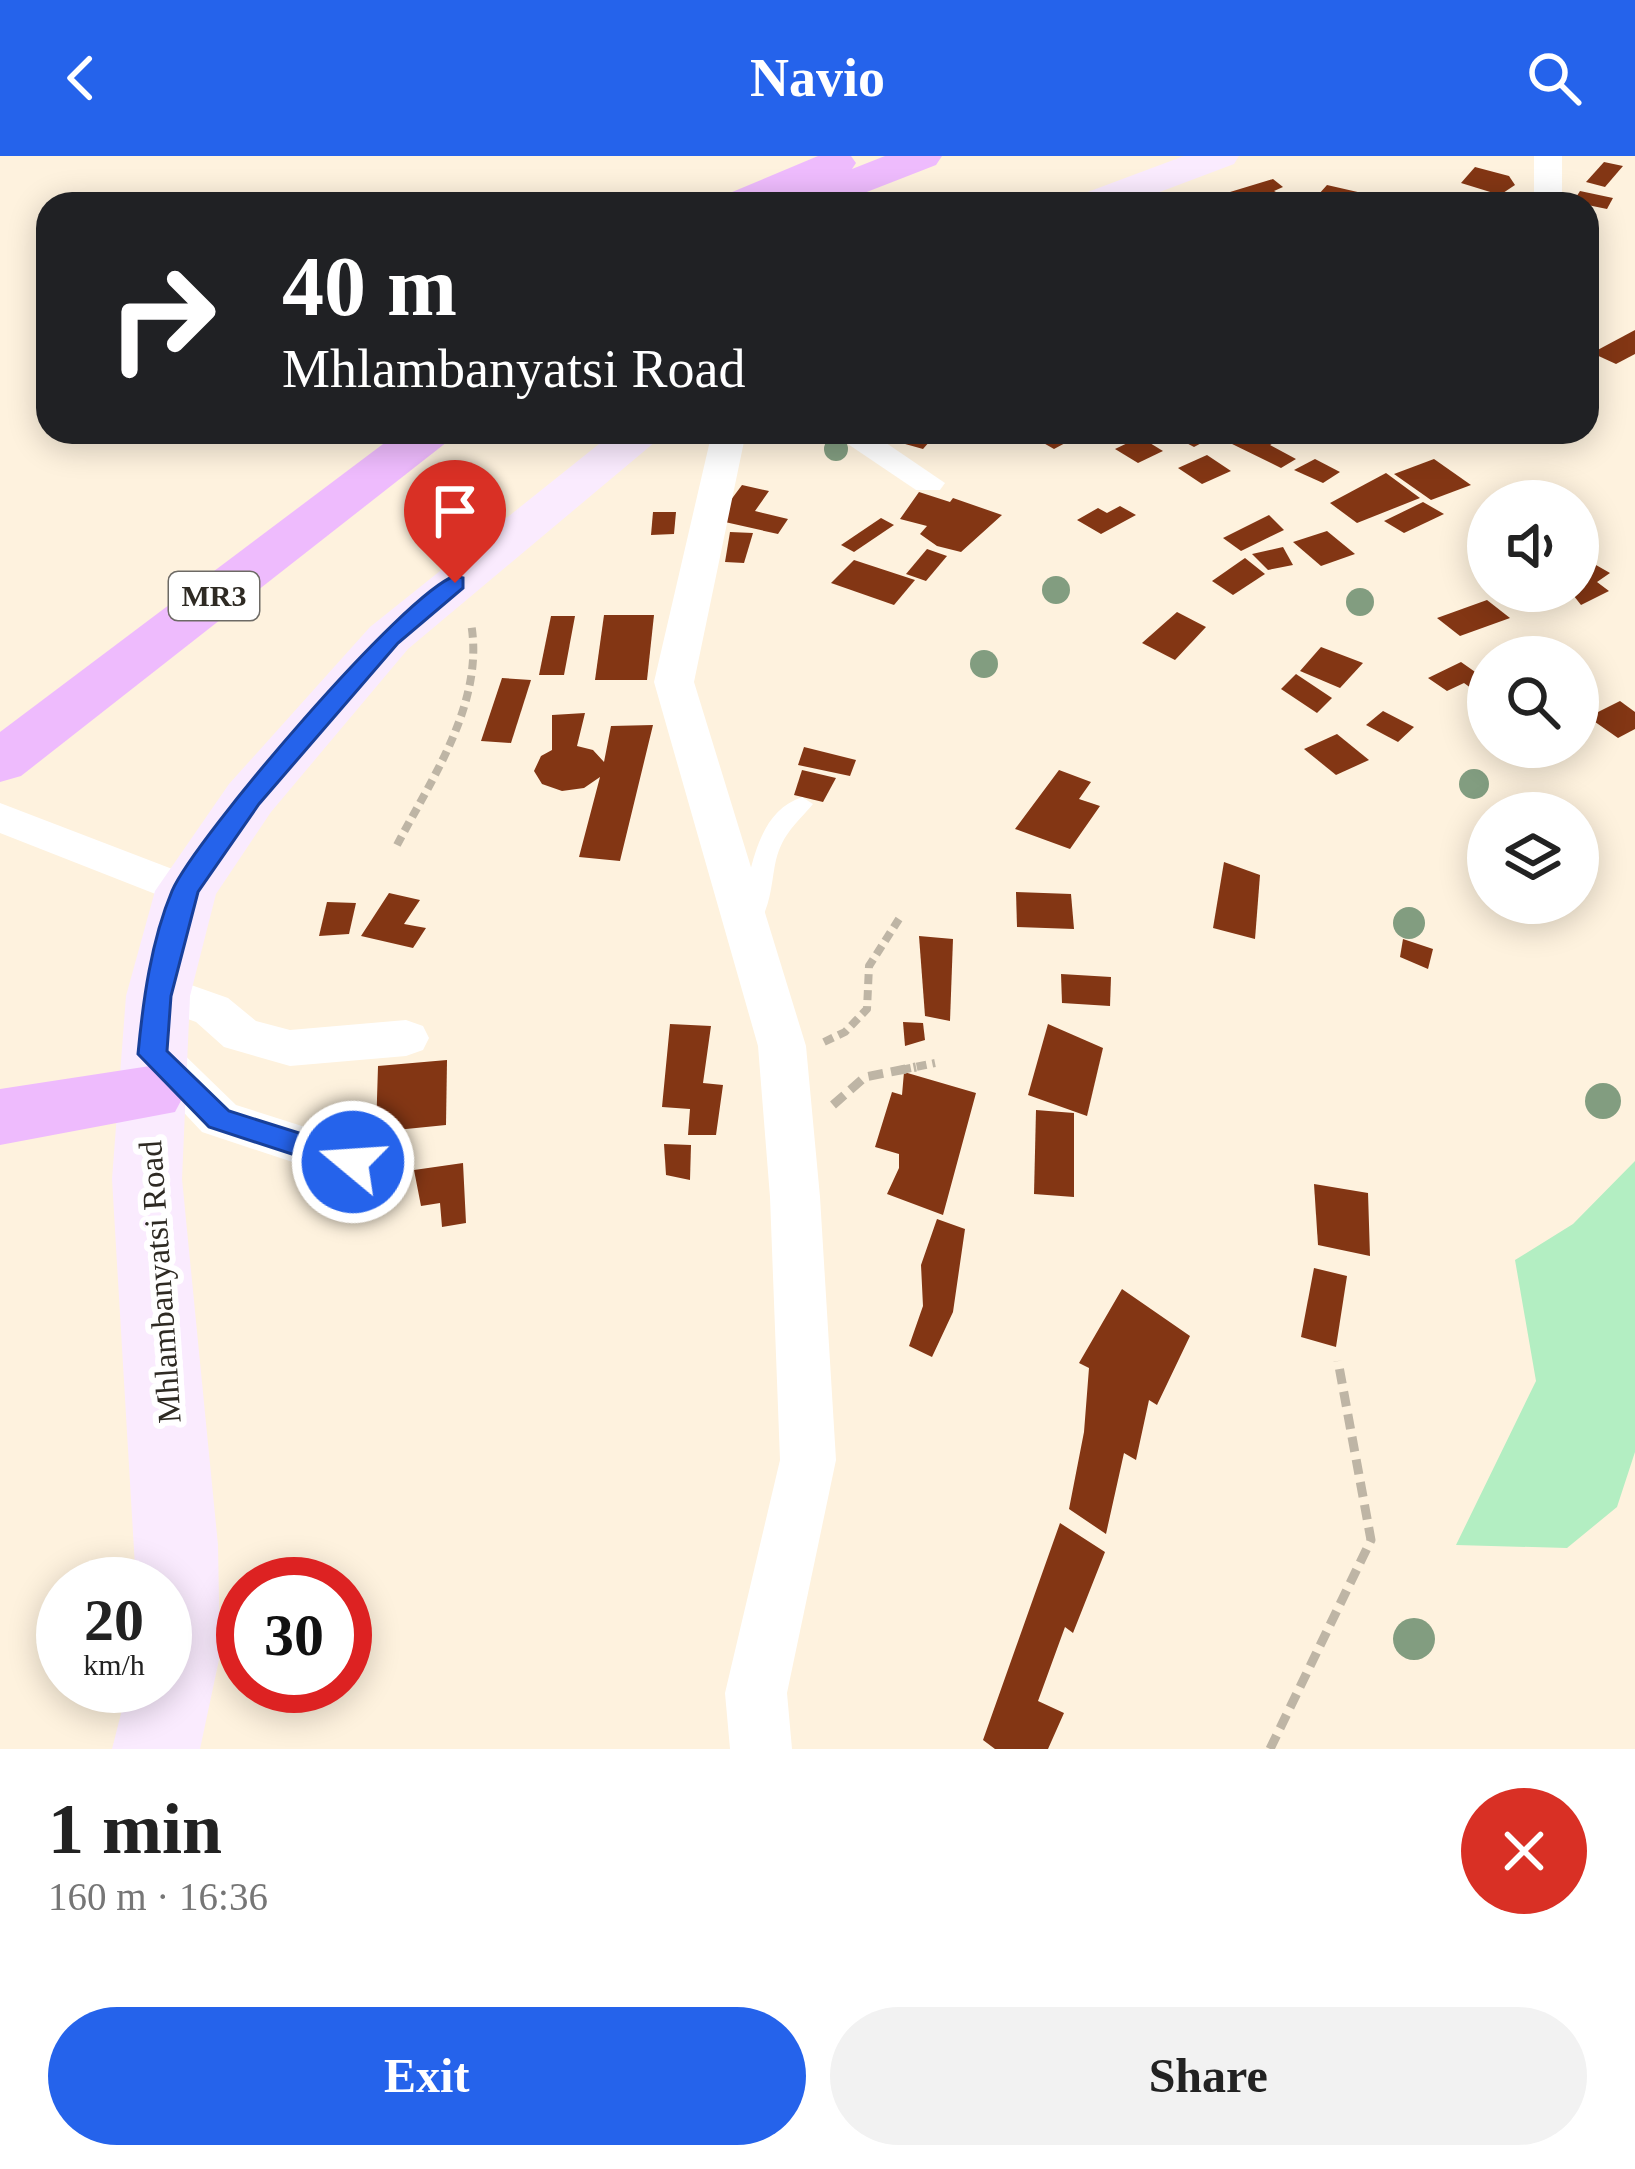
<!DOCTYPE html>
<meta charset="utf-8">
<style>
:root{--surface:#fff;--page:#f2f2f2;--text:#222;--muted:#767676;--accent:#2563eb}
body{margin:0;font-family:Georgia,serif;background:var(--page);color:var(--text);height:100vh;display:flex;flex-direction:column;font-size:45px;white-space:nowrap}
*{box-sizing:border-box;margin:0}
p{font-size:39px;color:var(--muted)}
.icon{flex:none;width:66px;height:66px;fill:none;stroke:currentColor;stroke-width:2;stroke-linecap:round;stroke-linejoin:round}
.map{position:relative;height:1593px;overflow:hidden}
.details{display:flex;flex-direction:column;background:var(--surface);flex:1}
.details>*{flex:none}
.guide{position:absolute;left:36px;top:36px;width:1563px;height:252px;border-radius:36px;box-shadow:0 6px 30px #0003;background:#202124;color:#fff;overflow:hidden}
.tools{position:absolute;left:1467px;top:324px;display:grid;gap:24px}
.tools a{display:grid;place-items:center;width:132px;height:132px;border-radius:50%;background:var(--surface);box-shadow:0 6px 30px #0003;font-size:60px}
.speed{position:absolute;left:36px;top:1401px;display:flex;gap:24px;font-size:60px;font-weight:700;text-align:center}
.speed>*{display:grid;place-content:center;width:156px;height:156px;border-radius:50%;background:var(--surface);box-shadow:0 6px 30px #0003;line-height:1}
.speed small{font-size:30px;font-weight:400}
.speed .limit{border:18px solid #d22;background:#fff;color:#111}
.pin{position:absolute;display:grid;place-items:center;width:102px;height:102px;color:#fff;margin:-123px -51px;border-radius:50% 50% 50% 0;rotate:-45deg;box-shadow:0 0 12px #0007}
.pin .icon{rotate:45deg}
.me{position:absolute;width:132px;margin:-66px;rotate:288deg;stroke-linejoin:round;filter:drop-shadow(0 0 9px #0008)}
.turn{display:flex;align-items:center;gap:42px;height:252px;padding:0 48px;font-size:54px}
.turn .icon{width:156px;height:156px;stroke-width:2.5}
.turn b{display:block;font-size:84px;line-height:102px}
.round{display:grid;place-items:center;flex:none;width:126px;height:126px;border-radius:63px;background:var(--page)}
.head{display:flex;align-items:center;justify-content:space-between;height:204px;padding:0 48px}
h1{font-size:72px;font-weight:700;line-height:90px}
.button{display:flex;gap:24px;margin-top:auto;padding:24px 48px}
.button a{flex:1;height:138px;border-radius:72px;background:var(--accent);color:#fff;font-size:48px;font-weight:700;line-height:138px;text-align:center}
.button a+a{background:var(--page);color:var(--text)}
header{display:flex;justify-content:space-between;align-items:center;height:156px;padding:0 48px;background:var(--accent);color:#fff;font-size:54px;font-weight:700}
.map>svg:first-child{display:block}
</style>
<header><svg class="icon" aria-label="back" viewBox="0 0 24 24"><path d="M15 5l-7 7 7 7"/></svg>Navio<svg class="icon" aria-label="search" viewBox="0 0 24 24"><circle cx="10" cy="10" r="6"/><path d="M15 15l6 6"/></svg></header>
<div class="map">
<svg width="1635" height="1593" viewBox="0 0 1635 1593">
<rect width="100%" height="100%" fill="#fef2de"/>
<path fill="#b3eec2" d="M1635 1005V1296L1617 1351 1567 1392 1456 1389 1536 1225 1515 1104 1573 1068Z"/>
<g fill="#833614">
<path d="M1604 6 1623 10 1605 31 1586 26Z"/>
<path d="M1475 11 1509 20 1515 29 1500 39 1461 27Z"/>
<path d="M1273 23 1283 31 1274 35 1280 38 1242 46 1230 36Z"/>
<path d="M1327 29 1362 37 1354 47 1339 44 1336 48H1310Z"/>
<path d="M1580 35 1613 42 1607 53 1573 46Z"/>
<path d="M1635 174V198L1616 208 1592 197Z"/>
<path d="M876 276H938L923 293 873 279Z"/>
<path d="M1058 276H1086L1054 293 1040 285Z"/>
<path d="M1166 276H1196L1209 283 1194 291Z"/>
<path d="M1246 276H1292L1270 289 1296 303 1281 312 1228 286Z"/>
<path d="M1140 281 1163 295 1138 307 1115 293Z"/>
<path d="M1207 299 1231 315 1202 328 1178 312Z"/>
<path d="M1315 303 1340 316 1323 327 1294 314Z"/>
<path d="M1434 303 1471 329 1431 344 1394 318Z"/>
<path d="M1386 317 1420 342 1357 367 1330 347Z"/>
<path d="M742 329 769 335 755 355 788 363 778 378 716 364Z"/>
<path d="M919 336 950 346 953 342 1002 359 961 396 937 390 920 378 927 370 900 363Z"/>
<path d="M1423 346 1444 358 1404 377 1384 365Z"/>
<path d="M1120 350 1136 359 1101 378 1077 364 1098 352 1107 357Z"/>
<path d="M653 356H676L674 378 651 379Z"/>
<path d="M1269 359 1284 374 1241 395 1223 382Z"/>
<path d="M881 362 894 369 854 396 841 389Z"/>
<path d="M1327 375 1355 398 1321 410 1293 386Z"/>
<path d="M730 376 753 377 744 407 725 406Z"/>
<path d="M1283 391 1293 409 1268 414 1252 398Z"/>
<path d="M927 393 947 400 926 425 906 418Z"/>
<path d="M1245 402 1265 418 1233 439 1212 425Z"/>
<path d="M854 404 915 424 894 449 831 427Z"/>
<path d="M1589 405 1610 417 1597 426 1609 435 1581 449 1570 435H1578V412Z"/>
<path d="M1487 444 1510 462 1460 480 1437 462Z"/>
<path d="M1177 456 1206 471 1175 504 1142 487Z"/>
<path d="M604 459H654L647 524H595Z"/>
<path d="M551 460H575L564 519H539Z"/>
<path d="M1321 491 1363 507 1340 532 1300 515Z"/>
<path d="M1461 506 1488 525V537L1482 540 1464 527 1447 535 1428 522Z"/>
<path d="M1296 518 1332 542 1317 557 1281 533Z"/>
<path d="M502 522 531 524 511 587 481 585Z"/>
<path d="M1620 545 1635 556V573L1618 582 1588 561Z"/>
<path d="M1383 555 1414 571 1398 586 1366 569Z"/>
<path d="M585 557 577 590 593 594 604 606 611 570 653 569 620 705 579 701 600 621 584 632 562 635 542 628 534 615 541 600 552 594V559Z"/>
<path d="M1337 578 1369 604 1336 619 1304 593Z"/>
<path d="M804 591 856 604 850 620 798 609Z"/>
<path d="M802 614 836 622 823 646 794 639Z"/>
<path d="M1059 614 1091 626 1079 643 1100 650 1070 693 1015 673Z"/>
<path d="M1224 706 1260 719 1255 783 1213 772Z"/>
<path d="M1016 736 1071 738 1074 773 1017 771Z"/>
<path d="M389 737 420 744 404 768 426 772 413 792 361 780Z"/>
<path d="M327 746 356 747 349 778 319 780Z"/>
<path d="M919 780 953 783 950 865 925 860Z"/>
<path d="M1403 783 1433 793 1428 813 1400 801Z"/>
<path d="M1061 818 1111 821 1110 850 1062 847Z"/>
<path d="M903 866 923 867 925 884 905 890Z"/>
<path d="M670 868 711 870 703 927 723 929 716 979H688L690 953 662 951Z"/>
<path d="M1048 868 1103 892 1087 960 1028 939Z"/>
<path d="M447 904 446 969 376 976 378 910Z"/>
<path d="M904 916 976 937 943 1059 887 1038 899 1012V998L875 991 892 936 902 939Z"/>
<path d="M1036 954 1074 957V1041L1034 1038Z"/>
<path d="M664 988 691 989 690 1024 666 1019Z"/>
<path d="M463 1007 466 1067 442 1071 440 1047 421 1050 414 1014Z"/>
<path d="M1314 1028 1368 1037 1370 1100 1318 1089Z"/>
<path d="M937 1063 965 1073 953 1156 932 1201 909 1190 923 1150 921 1109Z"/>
<path d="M1314 1112 1347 1120 1336 1191 1301 1181Z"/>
<path d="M1122 1133 1190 1180 1157 1249 1149 1244 1136 1304 1124 1297 1106 1378 1069 1353 1084 1276 1089 1212 1079 1207Z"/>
<path d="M1060 1367 1105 1396 1073 1477 1065 1471 1038 1545 1064 1557 1048 1593H995L983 1584Z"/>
</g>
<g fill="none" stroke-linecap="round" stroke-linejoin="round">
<g stroke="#beb5a5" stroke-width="8" stroke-dasharray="10 6" stroke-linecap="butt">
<path d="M397 689C432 622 485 546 471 467"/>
<path d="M824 886 845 876 867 853 869 810 899 763"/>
<path d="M901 914 935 907"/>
</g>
<g stroke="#beb5a5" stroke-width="9" stroke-dasharray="15 8" stroke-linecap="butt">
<path d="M833 949 865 921 916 911"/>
<path d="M1270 1593 1371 1384 1338 1205"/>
</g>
<path fill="#fff" fill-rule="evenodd" d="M802 641 813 648C797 667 783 677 776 704 771 725 771 765 749 773L741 771 737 765C752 723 752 658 802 641Z"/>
<g fill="#fff" fill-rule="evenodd">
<rect x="1534" y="0" width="28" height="48"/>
<path d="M712 276H746L694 526 806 890 820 1041 836 1304 787 1537 792 1593H730L725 1537 780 1304 770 1041 758 890 654 526Z"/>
<path d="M830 276H870L945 327 940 334H916Z"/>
<path d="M0 647 201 724 208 735 201 746 186 750 0 677Z"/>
<path d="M160 818 228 842 256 865 290 874 406 864 423 870 429 882 423 894 406 900 290 910 224 891 196 866 144 847 137 835 144 823Z"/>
<path d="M153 880 170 885 236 949 371 992 378 1006 371 1020 353 1026 202 976 129 898 136 885Z"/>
</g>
<g fill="#faebfe" fill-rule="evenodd">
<path d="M1184 0H1239L1234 8 1128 48H1071L1077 40Z"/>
<path d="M614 276H667L408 493 271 656 216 738 190 840 182 1023 218 1389 220 1499 200 1593H112L128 1530H165V1428H136L112 1023 126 840 155 735 229 628 370 471Z"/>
</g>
<g fill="#eebbfd" fill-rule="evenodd">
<path d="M818 0H851L856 7 852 13 885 0H942L936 9 836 48H719L725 39Z"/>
<path d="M399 276H455L447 286 21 620 0 626V576Z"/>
<path d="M150 910 175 918 185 937 175 956 0 989V933Z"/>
</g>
</g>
<g fill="#829d80">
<circle cx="836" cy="293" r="12"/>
<circle cx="1056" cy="434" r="14"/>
<circle cx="1360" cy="446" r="14"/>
<circle cx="984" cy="508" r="14"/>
<circle cx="1474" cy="628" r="15"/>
<circle cx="1409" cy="767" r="16"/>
<circle cx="1603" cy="945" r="18"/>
<circle cx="1414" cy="1483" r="21"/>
</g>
<path fill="#2563eb" stroke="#184099" stroke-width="3" d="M455 420 463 422V432L398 487 259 648 198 736 171 840 167 895 229 955 363 997 368 1006 363 1014 353 1018 209 971 138 898C143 845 151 785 172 735 195 682 405 436 455 420Z"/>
<g text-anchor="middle" stroke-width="12" stroke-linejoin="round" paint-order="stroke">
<rect fill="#fff" stroke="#6d6a65" stroke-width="3" x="169" y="416" width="90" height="48" rx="9"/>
<g font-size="30" font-weight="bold" fill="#2e2a23">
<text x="214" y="450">MR3</text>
</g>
<g font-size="33" fill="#2e2a23" stroke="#fff">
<text transform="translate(159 1126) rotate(-94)" y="12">Mhlambanyatsi Road</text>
</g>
</g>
</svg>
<div class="tools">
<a><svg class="icon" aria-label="sound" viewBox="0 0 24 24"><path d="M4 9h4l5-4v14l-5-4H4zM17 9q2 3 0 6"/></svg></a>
<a><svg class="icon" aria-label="search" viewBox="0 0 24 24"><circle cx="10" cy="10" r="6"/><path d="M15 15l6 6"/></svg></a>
<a><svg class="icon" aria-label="layers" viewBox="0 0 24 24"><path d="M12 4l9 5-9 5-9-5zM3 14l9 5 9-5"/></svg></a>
</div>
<div class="speed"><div>20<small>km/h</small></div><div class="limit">30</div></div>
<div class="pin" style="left:455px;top:427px;background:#d93025"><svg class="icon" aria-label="arrive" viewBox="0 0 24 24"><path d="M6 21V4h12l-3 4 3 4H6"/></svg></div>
<svg class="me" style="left:353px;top:1006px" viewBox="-20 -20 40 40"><circle r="17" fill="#2563eb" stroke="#fff" stroke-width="3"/><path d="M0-11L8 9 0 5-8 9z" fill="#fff"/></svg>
<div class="guide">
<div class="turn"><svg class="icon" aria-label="right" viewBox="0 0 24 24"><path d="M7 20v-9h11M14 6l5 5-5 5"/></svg><div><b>40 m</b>Mhlambanyatsi Road</div></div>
</div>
</div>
<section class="details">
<div class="head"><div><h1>1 min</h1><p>160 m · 16:36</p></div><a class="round" style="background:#d93025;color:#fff"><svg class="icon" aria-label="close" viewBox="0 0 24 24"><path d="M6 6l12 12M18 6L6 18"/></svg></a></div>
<div class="button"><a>Exit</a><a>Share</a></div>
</section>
